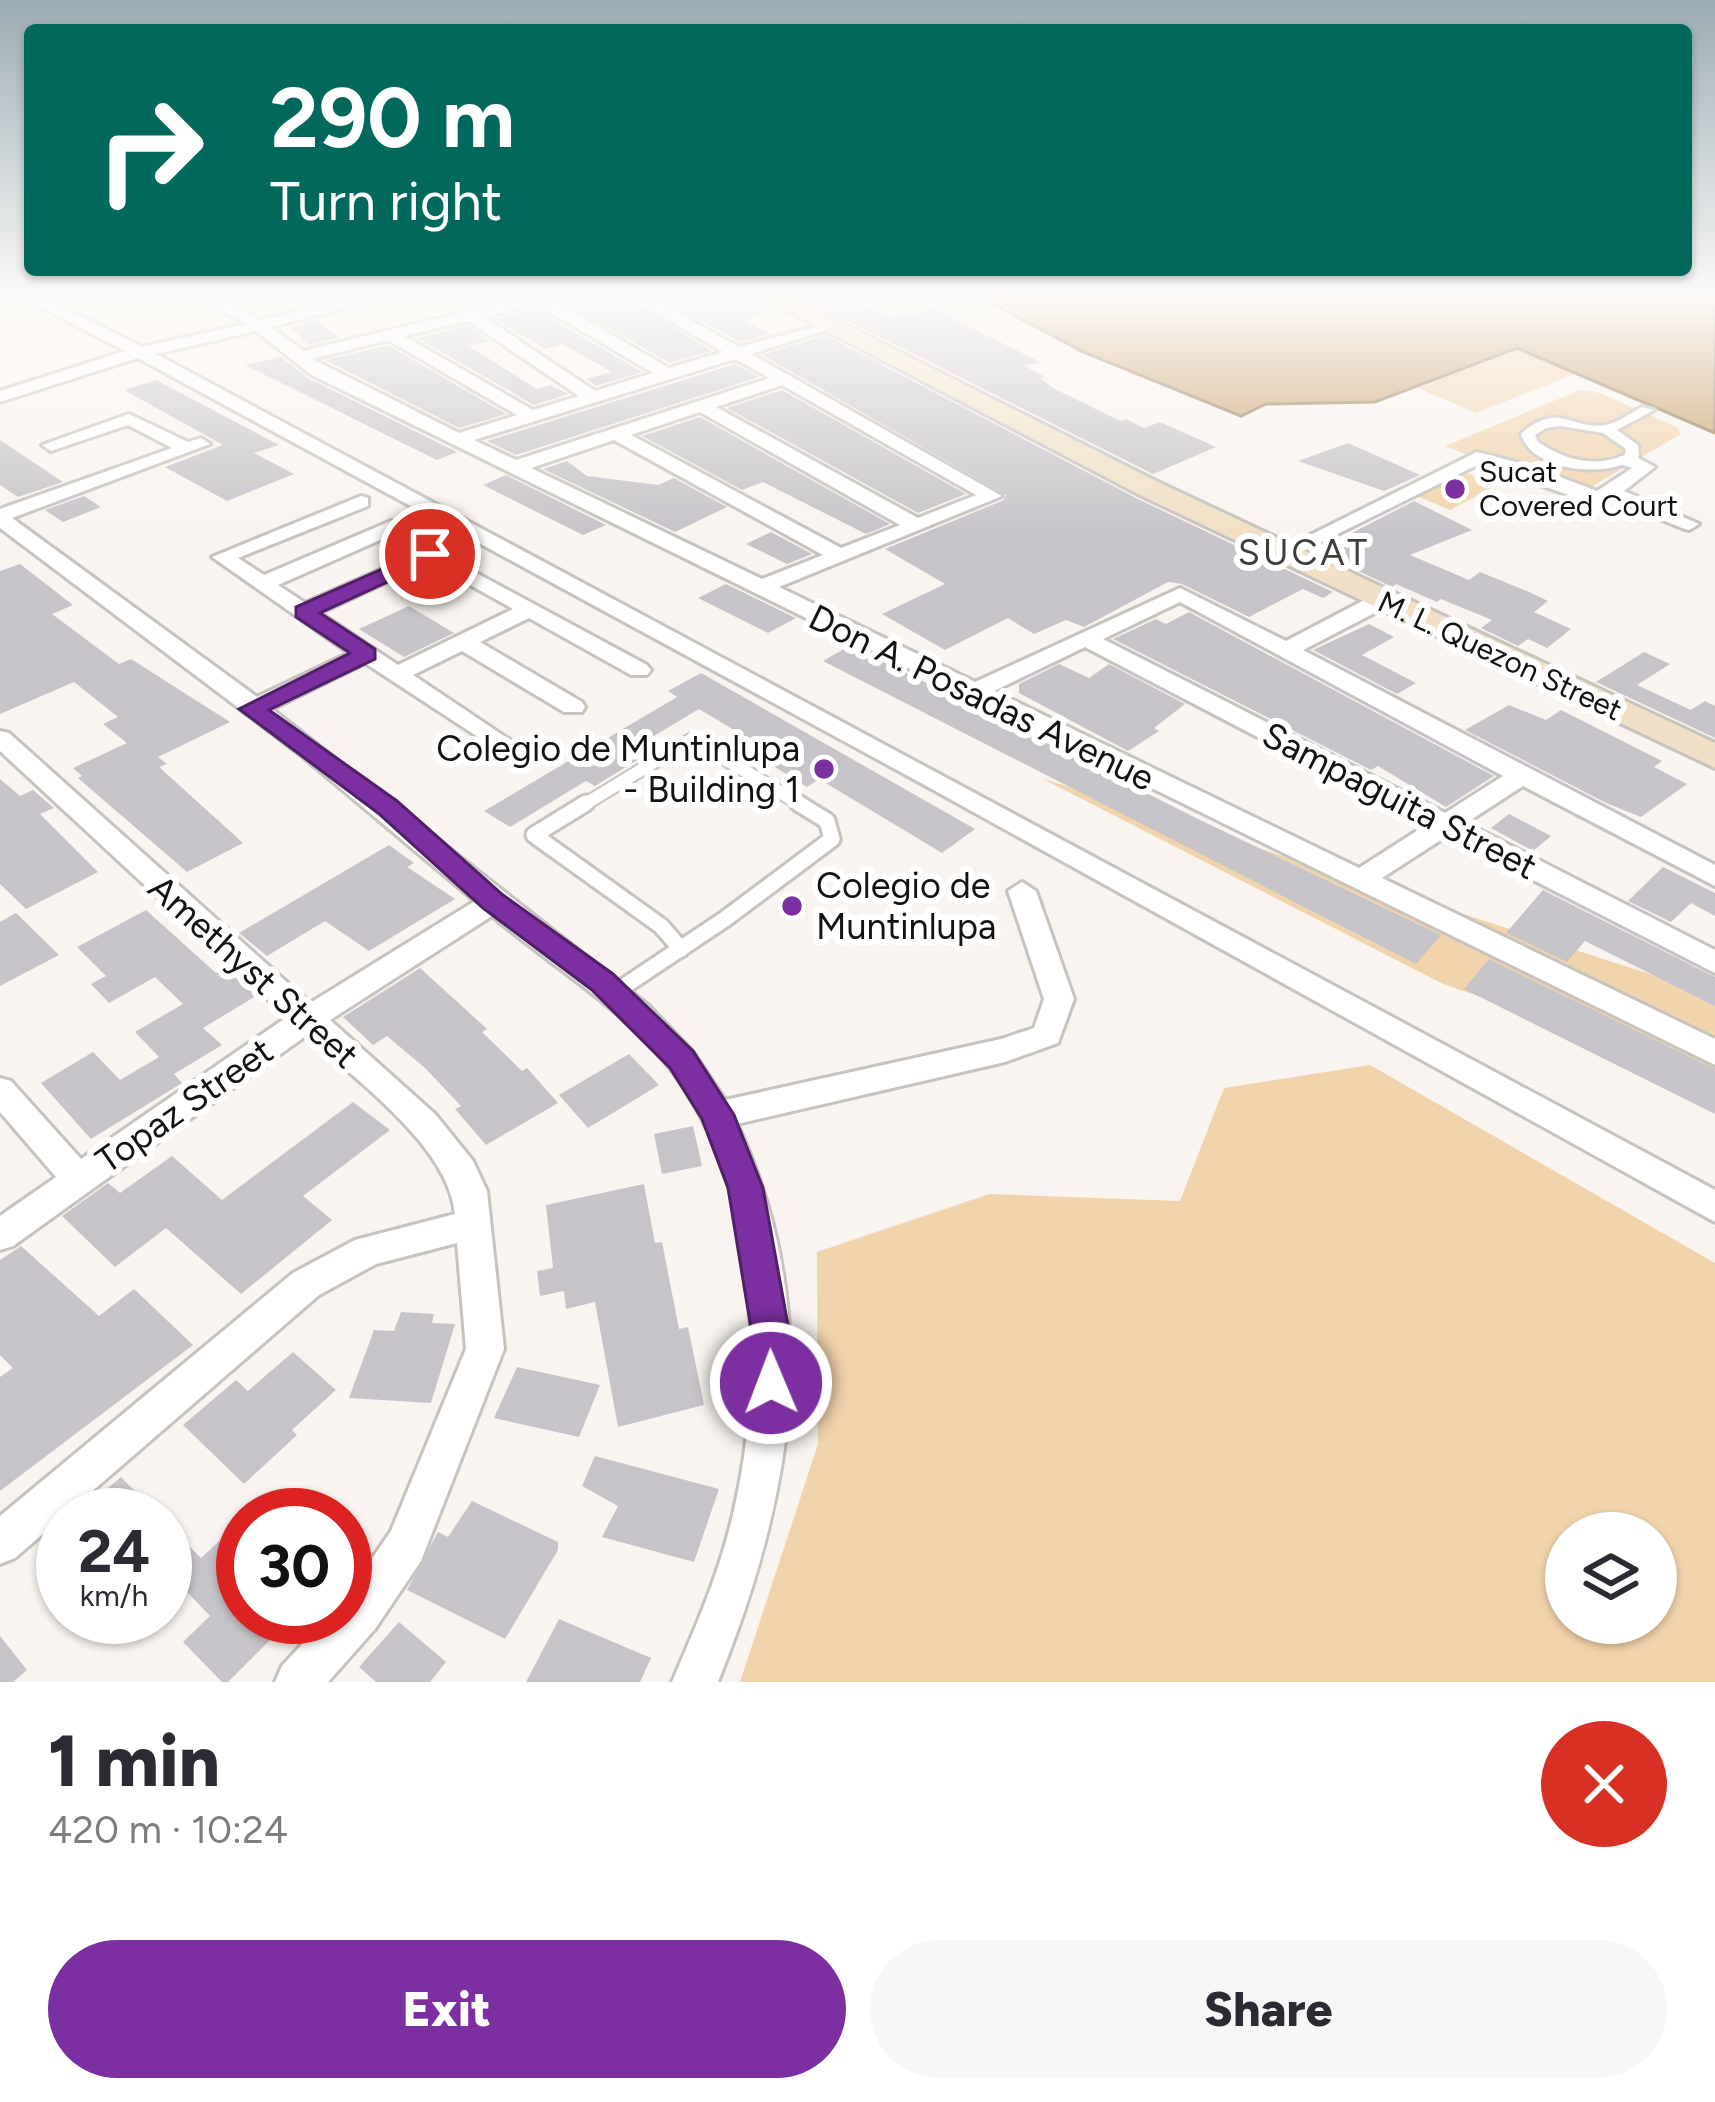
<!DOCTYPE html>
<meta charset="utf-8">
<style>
:root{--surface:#fff;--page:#f7f7f7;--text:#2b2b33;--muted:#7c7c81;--accent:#7b2fa0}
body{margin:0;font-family:Figtree,sans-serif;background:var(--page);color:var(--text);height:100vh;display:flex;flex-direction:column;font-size:45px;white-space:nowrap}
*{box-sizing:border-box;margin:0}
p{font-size:39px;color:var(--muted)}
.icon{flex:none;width:66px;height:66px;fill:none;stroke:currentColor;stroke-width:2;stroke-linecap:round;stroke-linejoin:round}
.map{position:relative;height:1682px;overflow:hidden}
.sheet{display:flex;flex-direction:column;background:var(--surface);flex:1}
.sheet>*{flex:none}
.guide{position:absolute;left:24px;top:24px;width:1668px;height:252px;border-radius:12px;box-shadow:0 3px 9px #0004;background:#00695c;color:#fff;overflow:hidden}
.buttons{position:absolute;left:1545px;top:1512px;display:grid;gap:24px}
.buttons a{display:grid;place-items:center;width:132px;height:132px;border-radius:50%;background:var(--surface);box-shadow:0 3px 9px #0004;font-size:60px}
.speed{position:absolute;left:36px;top:1488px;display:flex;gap:24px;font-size:60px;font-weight:700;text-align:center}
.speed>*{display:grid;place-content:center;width:156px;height:156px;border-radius:50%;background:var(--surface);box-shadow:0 3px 9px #0004;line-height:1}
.speed small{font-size:30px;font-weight:400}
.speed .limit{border:18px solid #d22;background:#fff;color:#111}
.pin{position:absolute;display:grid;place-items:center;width:102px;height:102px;color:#fff;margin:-51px;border:6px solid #fff;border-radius:50%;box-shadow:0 3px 12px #0007}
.me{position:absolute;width:132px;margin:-66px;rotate:359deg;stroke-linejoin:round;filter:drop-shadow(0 0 9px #0008)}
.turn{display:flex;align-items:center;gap:42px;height:252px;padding:0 48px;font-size:54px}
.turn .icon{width:156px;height:156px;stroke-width:2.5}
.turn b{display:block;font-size:84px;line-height:102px}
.round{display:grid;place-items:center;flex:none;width:126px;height:126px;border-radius:63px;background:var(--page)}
.overview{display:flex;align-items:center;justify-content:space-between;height:204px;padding:0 48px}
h1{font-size:72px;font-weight:800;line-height:90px}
.action{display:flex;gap:24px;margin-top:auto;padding:24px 48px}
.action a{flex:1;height:138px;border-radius:72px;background:var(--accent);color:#fff;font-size:48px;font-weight:800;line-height:138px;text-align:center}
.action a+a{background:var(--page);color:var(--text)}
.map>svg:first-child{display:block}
</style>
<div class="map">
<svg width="1715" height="1682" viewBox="0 0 1715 1682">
<rect width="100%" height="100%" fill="#f9f4ef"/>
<g fill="#f2d4ac" fill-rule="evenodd">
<path d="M1518 349 1574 374 1476 413 1418 388Z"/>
<path d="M1580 390 1600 393 1677 427 1681 434 1574 497 1445 446Z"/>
<path d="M1459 470 1497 485 1450 510 1412 494Z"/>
<path d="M1041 778 1715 995V1077L1443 984Z"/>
<path d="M1370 1065 1715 1263V1682H740L818 1444 817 1252 989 1194 1180 1201 1224 1088ZM1656 1533V1623H1566V1533Z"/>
</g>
<path fill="#c89f66" stroke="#92754c" stroke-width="3" d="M978 296H1715V433L1517 348 1375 402 1266 404 1241 416 1083 352Z"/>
<g fill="#c7c4c9">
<path d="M562 296H624L712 351 670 363 560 300Z"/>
<path d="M656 296H698L716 306 749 296 772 307 744 321 770 334 740 342Z"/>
<path d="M849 296 889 318 934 309 1040 362 1025 366 1045 377 1040 378 1055 389 1120 421 1126 419 1144 428 1160 422 1216 447 1153 474 814 304Z"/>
<path d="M535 309 642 372 596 386 586 379 612 372 563 344 545 349 495 319Z"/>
<path d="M316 320 339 338 308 345 291 327Z"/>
<path d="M467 326 490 341 469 346 537 389 550 385 569 394 534 405 417 338Z"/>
<path d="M825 335 1138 499 1333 592 1323 598 1303 589 1249 617 1182 584 1168 582 1084 627 1066 620 1034 634 1008 618 945 650 882 614 945 584 885 549 1004 500 1006 495 762 355Z"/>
<path d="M388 345 506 414 459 428 325 360Z"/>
<path d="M281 357 308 378 457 452 437 460 245 365Z"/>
<path d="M735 364 759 377 516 455 487 441Z"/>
<path d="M156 380 279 445 254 453 294 474 227 501 165 467 223 445 124 390Z"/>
<path d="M782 390 966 494 918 513 727 408Z"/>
<path d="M700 417 890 524 866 534 763 482 742 490 642 436Z"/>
<path d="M0 440 63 482 18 497 0 485Z"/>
<path d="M1348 443 1420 475 1384 491 1298 461Z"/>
<path d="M567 461 587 476 658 485 674 478 727 507 675 532 543 469Z"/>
<path d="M506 475 606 525 583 535 483 485Z"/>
<path d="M84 496 101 507 63 522 45 510Z"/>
<path d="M1414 501 1472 530 1410 555 1469 580 1480 572 1529 592 1548 601 1534 612 1571 629 1547 648 1528 639 1518 646 1481 628 1492 620 1441 599 1437 602 1396 584 1392 587 1327 556 1354 541 1344 537Z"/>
<path d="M771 532 812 554 787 564 746 544Z"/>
<path d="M20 564 73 605 52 614 119 664 131 659 230 722 158 757 167 764 159 767 243 843 187 872 78 778 82 776 73 768 127 743 103 724 118 717 74 682 0 714V571Z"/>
<path d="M726 584 796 618 768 633 698 598Z"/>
<path d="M409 606 454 633 404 657 359 629Z"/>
<path d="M1189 612 1494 776 1446 807 1378 766 1371 770 1113 639 1156 619 1166 624Z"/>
<path d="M1369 624 1394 637 1362 655 1416 683 1397 694 1313 650Z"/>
<path d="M851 645 1200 820 1441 935 1416 964 823 661Z"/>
<path d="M1644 652 1670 664 1637 685 1691 710 1705 701 1715 706V738L1596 682Z"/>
<path d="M1059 664 1089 678 1109 664 1185 704 1154 728 1159 731 1128 751 1019 693V684Z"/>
<path d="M701 673 975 829 942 853 819 779 807 787 762 759 773 753 699 709 627 752 639 759 595 786 586 781 510 827 484 811 677 697 668 691Z"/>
<path d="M1509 705 1546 720 1561 710 1662 761 1654 767 1687 784 1641 817 1606 803 1465 730Z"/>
<path d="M0 779 20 796 33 790 54 808 40 814 98 872 26 909 0 884Z"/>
<path d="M1509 814 1551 836 1533 851 1491 828Z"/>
<path d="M389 845 414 863 407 867 455 899 369 951 325 921 267 956 239 933Z"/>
<path d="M1663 867 1715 893V916L1691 903 1671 922 1628 901Z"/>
<path d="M1543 890 1715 977V1006L1585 941 1567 962 1506 933Z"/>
<path d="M146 910 216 973 225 968 256 996 203 1028 222 1045 174 1074 182 1083 91 1139 41 1083 93 1052 120 1080 159 1057 135 1032 183 1004 155 977 109 1003 91 984 106 976 77 947Z"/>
<path d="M16 913 59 955 0 986V922Z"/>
<path d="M1489 959 1715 1069V1114L1464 989Z"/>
<path d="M420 968 487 1029 482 1032 522 1071 527 1068 558 1103 486 1145 455 1109 461 1106 425 1068 387 1036 373 1045 343 1017Z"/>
<path d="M629 1054 659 1085 588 1128 559 1095Z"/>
<path d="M353 1102 390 1130 303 1196 332 1220 241 1294 166 1228 115 1267 62 1216 108 1183 120 1193 172 1156 222 1200Z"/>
<path d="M693 1126 702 1166 662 1174 654 1134Z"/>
<path d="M644 1184 655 1243 662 1242 679 1329 688 1327 704 1405 618 1427 595 1302 566 1309 564 1291 540 1296 537 1271 553 1268 546 1205Z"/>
<path d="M21 1246 99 1316 134 1289 193 1345 0 1491V1377L13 1368 0 1355V1260Z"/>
<path d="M401 1312 434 1314 432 1323 455 1324 431 1403 349 1398 374 1330 394 1331Z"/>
<path d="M293 1352 336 1390 292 1430 297 1435 244 1484 183 1425 236 1380 248 1391Z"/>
<path d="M517 1367 600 1385 579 1437 494 1418Z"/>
<path d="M595 1456 719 1489 694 1562 602 1537 618 1506 582 1486Z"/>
<path d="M121 1477 158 1515H76Z"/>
<path d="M472 1501 558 1542V1550L505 1639 407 1590 438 1532 448 1537Z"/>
<path d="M243 1519V1617H293L228 1682H222L183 1642 210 1616 165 1569V1522L201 1558Z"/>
<path d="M559 1619 651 1658 640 1682H526Z"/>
<path d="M399 1622 446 1662 430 1682H376L359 1667Z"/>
<path d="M0 1636 27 1670 13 1682H0Z"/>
</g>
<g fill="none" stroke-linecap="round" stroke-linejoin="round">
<g stroke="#c7c3be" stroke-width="16">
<path id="service-far1" d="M582 806 692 739 803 806"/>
</g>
<g stroke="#c7c3be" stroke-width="21">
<g id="service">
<path d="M586 803 534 835 661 926 681 949"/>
<path d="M614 993 725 919 832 839 827 821 798 803"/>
</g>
</g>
<g stroke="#c7c3be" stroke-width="6">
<path id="pedestrian" d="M1642 407 1654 410 1617 430 1638 445 1639 457C1610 478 1533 474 1521 434 1558 400 1573 431 1606 425 1617 423 1632 412 1642 407ZM1561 426 1603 433 1626 449 1625 455C1595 468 1564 460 1538 442L1535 435 1546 428Z"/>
</g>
<g stroke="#c7c3be" stroke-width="6">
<g id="minor">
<path d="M20 296H40L142 347 245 324 196 296H216L261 320 364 296H392L271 327 303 351 531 296H558L552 300 669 368 723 352 628 296H647L739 347 833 322V328L751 354 1002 496 779 587 975 682 1180 588 1286 641 1374 595H1390V605L1303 650 1715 865V886L1523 786 1466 823 1715 950V973L1447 836 1382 878 1715 1039V1065L310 374 256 331 156 354 1715 1190V1222L921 783 138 358 0 402V391L125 351ZM536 304 653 373 595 391 484 317ZM468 321 579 396 533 410 404 336ZM388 340 517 415 459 433 312 359ZM735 359 770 378 516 460 474 440ZM782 385 976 495 918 518 716 407ZM700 412 900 525 841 548 631 435ZM614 440 823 555 762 579 531 468ZM1180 602 1503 776 1445 813 1103 639ZM1085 647 1426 825 1359 868 994 691Z"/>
<path d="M129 414 188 442 201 438 210 444 12 518 257 697 349 653 212 557 361 496 368 498V506L238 558 264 575 391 521H405V529L278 585 305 603 430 548 647 665 651 670 647 675H631L529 618 480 642 582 702 585 707 582 712H564L462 651 413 675 510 740 513 745 510 750 501 752 365 663 272 709 648 1005 692 1051 725 1100 1001 1039 1034 1028 1044 999 1008 891 1022 882 1036 891 1074 999 1058 1043 1005 1062 737 1124C825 1314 793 1495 718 1682H672C696 1626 721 1570 734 1510 766 1372 760 1178 666 1063 617 1004 550 965 492 916L330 1020 435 1114 473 1161 487 1191 504 1349 421 1561 375 1629 328 1682H275L282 1666 327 1617H345V1598L391 1531 466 1349 457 1243 376 1264 319 1295 15 1558 0 1564V1516L293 1273 355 1240 455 1214C449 1146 355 1080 307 1035L13 1246 0 1250V1216L56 1177 0 1112V1078L11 1081 81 1159 287 1017 0 751V731L9 733 310 1003 475 901 301 755 0 528V509L172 448 128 425 51 451 42 445ZM429 562 513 609 398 665 320 613Z"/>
<path d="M1477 452 1531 466 1597 491 1632 468 1620 464V456H1634L1655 467 1624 491 1699 524 1689 530 1682 528 1611 499 1592 503 1479 464 1291 557H1277L1274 553Z"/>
</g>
</g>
<g stroke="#c7c3be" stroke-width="6">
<path id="secondary" d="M760 296H788L1160 483 1715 743V768L1140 495Z"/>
</g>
<use href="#service-far1" stroke="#fff" stroke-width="12"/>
<use href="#service" stroke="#fff" stroke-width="15"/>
<use href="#pedestrian" fill="#fff" fill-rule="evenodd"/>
<use href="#minor" fill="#fff" fill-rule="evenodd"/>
<use href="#secondary" fill="#f1e0c5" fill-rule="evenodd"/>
</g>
<linearGradient id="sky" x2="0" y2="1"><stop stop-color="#9bacb4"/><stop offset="0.56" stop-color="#fcfaf8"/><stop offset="1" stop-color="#fcfaf8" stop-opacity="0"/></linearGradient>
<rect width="1715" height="532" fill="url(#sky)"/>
<path fill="#7b2fa0" stroke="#501f68" stroke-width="3" d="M430 548 440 554 437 559 320 613 375 649V659L269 710 397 801 503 895 613 974 693 1051 734 1115 763 1188 792 1347 791 1383 785 1396 771 1401 757 1396 751 1383 754 1347 728 1188 702 1119 670 1068 592 990 483 908 378 813 239 709 350 653 296 617V607Z"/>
<g fill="#7b2fa0" stroke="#fff" stroke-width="4.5">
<circle cx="1455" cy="489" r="12"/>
<circle cx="824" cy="769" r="12"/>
<circle cx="792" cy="906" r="12"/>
</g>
<g text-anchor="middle" stroke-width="12" stroke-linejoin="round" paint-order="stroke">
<g font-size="30" fill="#131210" stroke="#fff" text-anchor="start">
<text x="1479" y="482">Sucat<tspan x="1479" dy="34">Covered Court</tspan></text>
</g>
<g font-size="30" fill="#131210" stroke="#fff">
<text transform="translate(1500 656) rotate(25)" y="10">M. L. Quezon Street</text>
</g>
<g font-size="36" letter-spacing="3" fill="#403c38" stroke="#fff">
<text x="1304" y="565">SUCAT</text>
</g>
<g font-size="36" fill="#131210" stroke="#fff">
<text transform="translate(982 697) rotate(26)" y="13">Don A. Posadas Avenue</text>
<text transform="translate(1400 800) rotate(27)" y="13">Sampaguita Street</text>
<text transform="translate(254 971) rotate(42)" y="13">Amethyst Street</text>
<text transform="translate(184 1105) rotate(-35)" y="13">Topaz Street</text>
</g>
<g font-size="36" fill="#131210" stroke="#fff" text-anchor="end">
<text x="800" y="761">Colegio de Muntinlupa<tspan x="800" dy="41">- Building 1</tspan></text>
<text x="816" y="898" text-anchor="start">Colegio de<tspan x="816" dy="41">Muntinlupa</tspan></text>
</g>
</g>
</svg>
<div class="buttons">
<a><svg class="icon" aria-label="layers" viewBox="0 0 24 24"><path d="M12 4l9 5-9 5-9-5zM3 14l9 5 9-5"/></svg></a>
</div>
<div class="speed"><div>24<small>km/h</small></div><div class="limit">30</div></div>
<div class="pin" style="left:430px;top:554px;background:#d93025"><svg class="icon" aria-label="arrive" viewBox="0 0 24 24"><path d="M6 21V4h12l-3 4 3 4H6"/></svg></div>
<svg class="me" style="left:771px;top:1383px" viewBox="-20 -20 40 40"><circle r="17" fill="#7b2fa0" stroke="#fff" stroke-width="3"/><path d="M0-11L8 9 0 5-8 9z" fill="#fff"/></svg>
<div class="guide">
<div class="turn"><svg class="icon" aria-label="right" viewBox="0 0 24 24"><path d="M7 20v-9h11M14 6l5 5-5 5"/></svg><div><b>290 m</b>Turn right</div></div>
</div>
</div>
<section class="sheet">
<div class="overview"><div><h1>1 min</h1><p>420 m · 10:24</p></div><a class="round" style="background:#d93025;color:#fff"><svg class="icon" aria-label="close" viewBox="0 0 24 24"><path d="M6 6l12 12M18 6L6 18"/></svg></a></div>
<div class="action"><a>Exit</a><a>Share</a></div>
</section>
